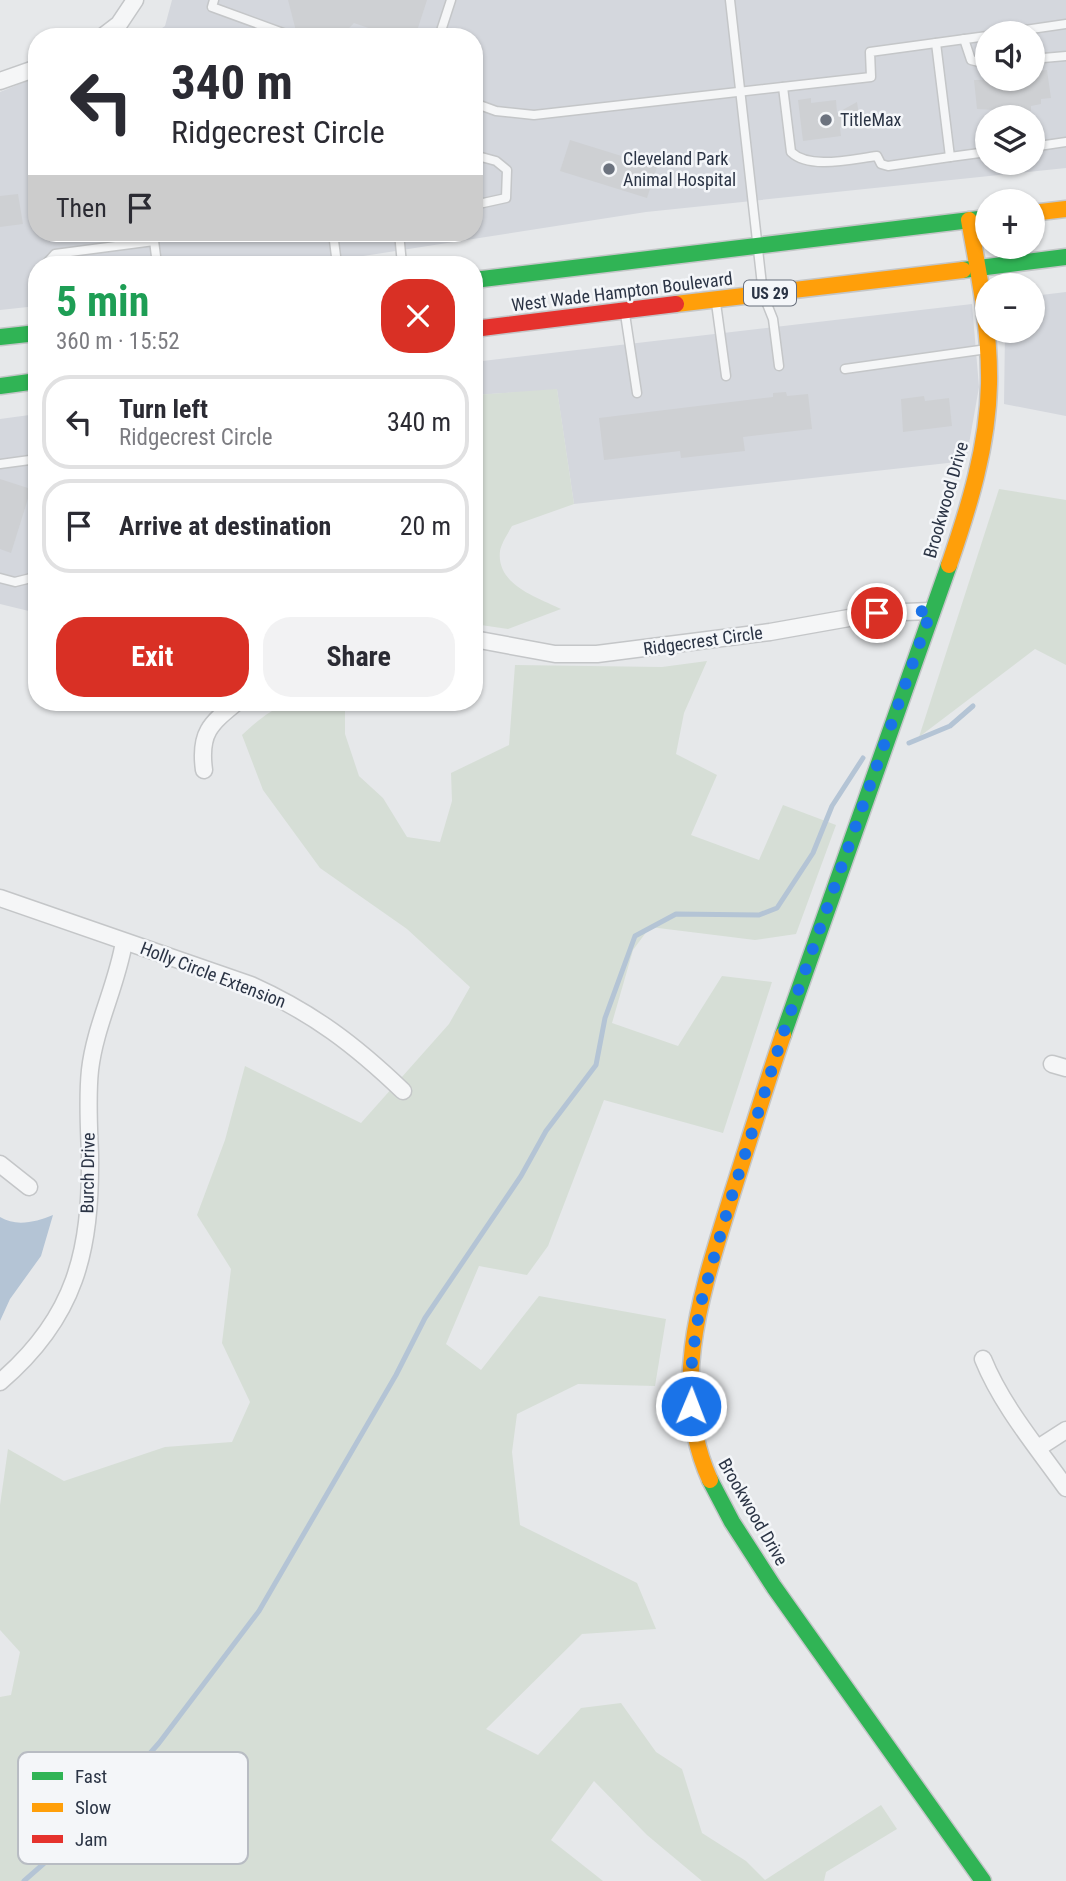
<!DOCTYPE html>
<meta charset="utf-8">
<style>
:root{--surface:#fff;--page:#f2f2f3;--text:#2b2b33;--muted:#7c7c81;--line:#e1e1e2;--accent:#d93025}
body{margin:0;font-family:"Roboto Condensed",sans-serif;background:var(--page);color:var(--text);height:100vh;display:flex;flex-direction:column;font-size:26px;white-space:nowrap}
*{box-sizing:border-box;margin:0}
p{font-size:23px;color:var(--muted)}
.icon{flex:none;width:38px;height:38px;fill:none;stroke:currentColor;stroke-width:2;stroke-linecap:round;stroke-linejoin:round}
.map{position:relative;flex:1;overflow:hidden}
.drawer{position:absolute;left:28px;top:256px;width:455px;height:455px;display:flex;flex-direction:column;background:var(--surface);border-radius:28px;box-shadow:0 2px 5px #0004}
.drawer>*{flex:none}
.guide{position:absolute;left:28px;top:28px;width:455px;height:214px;border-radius:28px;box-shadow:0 2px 5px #0004;background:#fff;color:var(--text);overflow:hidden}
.tools{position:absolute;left:975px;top:21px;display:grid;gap:14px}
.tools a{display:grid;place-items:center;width:70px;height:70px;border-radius:50%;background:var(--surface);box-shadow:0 2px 5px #0004;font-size:35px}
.pin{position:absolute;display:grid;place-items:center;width:60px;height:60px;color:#fff;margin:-30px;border:4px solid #fff;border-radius:50%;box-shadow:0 2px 7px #0007}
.me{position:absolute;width:77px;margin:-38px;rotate:1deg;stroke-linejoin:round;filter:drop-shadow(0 0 5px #0008)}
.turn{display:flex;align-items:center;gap:24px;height:147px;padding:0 28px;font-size:32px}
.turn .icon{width:91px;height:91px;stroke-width:2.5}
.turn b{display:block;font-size:49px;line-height:60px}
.then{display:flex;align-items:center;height:66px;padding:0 28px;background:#0003;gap:14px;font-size:26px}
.round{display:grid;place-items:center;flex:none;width:74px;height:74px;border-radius:28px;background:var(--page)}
.overview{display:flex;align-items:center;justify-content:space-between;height:119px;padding:0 28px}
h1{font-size:42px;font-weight:700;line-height:52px;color:#1e9e55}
.primary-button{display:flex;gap:14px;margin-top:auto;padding:14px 28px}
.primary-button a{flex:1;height:80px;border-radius:28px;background:var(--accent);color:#fff;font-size:28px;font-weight:700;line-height:80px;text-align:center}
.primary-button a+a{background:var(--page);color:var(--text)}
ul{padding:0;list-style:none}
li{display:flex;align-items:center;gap:21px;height:94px;margin:0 14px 10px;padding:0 14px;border:4px solid var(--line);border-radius:28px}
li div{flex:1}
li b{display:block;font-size:26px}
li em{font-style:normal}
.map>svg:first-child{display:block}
</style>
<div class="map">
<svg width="1066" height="1881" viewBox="0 0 1066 1881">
<rect width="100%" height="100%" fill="#e6e8ea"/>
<g fill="#d4d7dd" fill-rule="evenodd">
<path d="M172 0H1066V168L646 212 312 264H37V306L0 310V92L37 77V233H474V37H149L165 26ZM987 33H1032V79H987ZM987 117H1032V163H987Z"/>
<path d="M1066 292V416L1004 404 1005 331H1032L1033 296Z"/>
<path d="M972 304 979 387 966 461 574 504 557 390 474 395V362Z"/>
<path d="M37 414V613L0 604V419Z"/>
</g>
<g fill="#d6ded6">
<path d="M557 389 574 504 512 526C508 533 501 544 500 551 496 585 537 597 561 609L508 629 474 624V395Z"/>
<path d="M999 489 1066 500V665L1035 649 919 737Z"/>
<path d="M707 661 684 713 676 754 717 775 691 835 759 860 783 805 836 825 796 934 755 940 650 927 633 950 612 1023 678 1046 722 976 772 982 723 1133 604 1100 548 1246 527 1275 479 1266 446 1344 481 1370 539 1296 666 1319 655 1386 578 1384 517 1414 512 1452 520 1525 637 1583 656 1629 582 1634 486 1729 538 1755 581 1708 621 1703 656 1752 682 1769 702 1833 746 1861 765 1880 881 1805 897 1829 826 1872 824 1881H702L647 1835 594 1781 551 1840 603 1881H0V1697L11 1695 20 1652 0 1630V1505L8 1449 64 1481 165 1447 232 1442 250 1402 222 1343 231 1269 197 1215 225 1140 245 1066 361 1123 449 1024 470 987 407 929 320 868 263 790 242 735C284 696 290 702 345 702V734L359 776 383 798 407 837 440 842 452 801 451 773 509 745 515 665 662 667Z"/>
</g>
<path fill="#b4c4d5" d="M53 1215 41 1256 10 1299 0 1321V1217C16 1227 36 1222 53 1215Z"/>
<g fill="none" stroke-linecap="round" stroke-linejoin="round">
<g stroke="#b4c4d5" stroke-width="5">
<path d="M909 743 950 726 973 706"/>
<path d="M24 1881 82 1830 159 1743 259 1611 396 1375 425 1318 521 1176 546 1131 596 1065 605 1018 635 936 676 914 759 915 777 908 813 853 832 806 863 758"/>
</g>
</g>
<g fill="#ced0d3">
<path d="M288 0H427L415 37H395L354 23 340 37H329L307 28 296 31Z"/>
<path d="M1047 70 1051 98 1041 99V104L1031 106V111L999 115 998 110 977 109 974 80 1032 79V72Z"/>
<path d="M811 98V103L836 100 837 113 857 102 859 115 840 128 841 136 803 141 798 100Z"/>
<path d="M570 140 657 167 647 198 560 171Z"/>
<path d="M18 194 23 224 0 227V196Z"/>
<path d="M786 392 787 396 808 394 812 429 743 437 745 451 681 458 680 451 604 460 599 418 773 397V393Z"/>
<path d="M924 396 925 401 949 398 952 426 903 432 901 399Z"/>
<path d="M0 479 31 489 11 553 0 549Z"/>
</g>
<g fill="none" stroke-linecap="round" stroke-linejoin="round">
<g stroke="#c4c6c8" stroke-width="11">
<g id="lane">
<path d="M214 0 212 7 294 37"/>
<path d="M730 0 763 294 773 319 779 366"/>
<path d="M1004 33 1066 24"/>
<path d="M439 37 451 0"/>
<path d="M964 39 971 60 987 64"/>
<path d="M936 43 950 157 987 152"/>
<path d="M1032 59 1066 56"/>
<path d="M783 87 791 152C810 170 852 159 877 156L881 164 888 166 950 157"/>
<path d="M474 103 496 111 534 115 871 77 870 52 987 36"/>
<path d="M1032 147 1066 142"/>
<path d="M474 155 496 161 507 170 506 198 474 205"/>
<path d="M153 233 157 264"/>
<path d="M333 233 337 264"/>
<path d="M399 233 402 264"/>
<path d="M46 264 55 254 154 241"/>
<path d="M716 303 726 376"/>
<path d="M625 314 637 393"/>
<path d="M845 369 987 349"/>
<path d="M0 464 37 459"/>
<path d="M0 578 15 582 31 578 37 570"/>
</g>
</g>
<g stroke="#c4c6c8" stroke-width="19">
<g id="street">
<path d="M102 37 119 24 135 0"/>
<path d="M0 81 37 68"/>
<path d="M474 639 555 654H597L770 632 877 613 931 611"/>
<path d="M204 770C199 733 210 724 237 702"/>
<path d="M0 898 251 985C313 1013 355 1045 403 1091"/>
<path d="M1052 1064 1066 1068"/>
<path d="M0 1164 29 1187"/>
<path d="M983 1359C1002 1406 1037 1447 1066 1488"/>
<path d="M0 1382C76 1317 91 1251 90 1155 89 1127 87 1098 90 1070 95 1026 117 985 124 942"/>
<path d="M1038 1448 1066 1430"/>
</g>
</g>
<g stroke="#c4c6c8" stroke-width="19">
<g id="fast">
<path d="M963 270 1066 257"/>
<path d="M474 280 987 218"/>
<path d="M0 337 37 333"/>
<path d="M0 386 37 381"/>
<path d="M783 1035 949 565"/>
<path d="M710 1480 732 1522 774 1587 983 1881"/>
</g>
</g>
<g stroke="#c4c6c8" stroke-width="19">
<g id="slow">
<path d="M1032 213 1066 209"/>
<path d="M676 304 963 270"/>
<path d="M949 565C969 507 988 446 989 384 990 329 979 274 969 220"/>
<path d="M710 1480C667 1386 704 1286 732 1194 749 1141 765 1088 783 1035"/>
</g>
</g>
<g stroke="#c4c6c8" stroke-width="19">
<path id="jam" d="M474 329 676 304"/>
</g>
<use href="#lane" stroke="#f5f6f7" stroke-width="8"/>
<use href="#street" stroke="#f5f6f7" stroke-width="16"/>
<use href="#fast" stroke="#30b455" stroke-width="16"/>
<use href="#slow" stroke="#ff9f0a" stroke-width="16"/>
<use href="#jam" stroke="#e5322d" stroke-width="16"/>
</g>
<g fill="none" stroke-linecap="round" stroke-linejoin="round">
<path stroke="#1a73e8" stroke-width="12" stroke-dasharray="0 21.6" d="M691 1406 692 1357 700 1306 729 1205 783 1034 931 611 877 613"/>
</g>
<g fill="#6c737f" stroke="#f4f6f9" stroke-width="2.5">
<circle cx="826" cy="120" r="7"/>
<circle cx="609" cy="169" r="7"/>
</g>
<g text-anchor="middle" stroke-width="5" stroke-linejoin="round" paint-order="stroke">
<rect fill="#f4f6f9" stroke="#676e7b" stroke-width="2" x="744" y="280.5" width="52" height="25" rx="5"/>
<g font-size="16" font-weight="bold" fill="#2b3445">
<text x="770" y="299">US 29</text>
</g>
<g font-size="18" fill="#2b3445" stroke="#f4f6f9" text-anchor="start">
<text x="840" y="126">TitleMax</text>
<text x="623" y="165">Cleveland Park<tspan x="623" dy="21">Animal Hospital</tspan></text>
</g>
<g font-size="18" fill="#2b3445" stroke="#f4f6f9">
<text transform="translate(622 292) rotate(-7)" y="6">West Wade Hampton Boulevard</text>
<text transform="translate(946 500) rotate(-74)" y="6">Brookwood Drive</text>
<text transform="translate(703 641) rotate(-8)" y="6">Ridgecrest Circle</text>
<text transform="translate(213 975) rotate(21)" y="6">Holly Circle Extension</text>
<text transform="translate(88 1173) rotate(-89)" y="6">Burch Drive</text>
<text transform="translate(753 1512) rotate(60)" y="6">Brookwood Drive</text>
</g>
</g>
<rect x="18" y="1752" width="230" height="112" rx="10" fill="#f4f6f9" stroke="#b8bcc3" stroke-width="2"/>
<rect x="32" y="1772" width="31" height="8" fill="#30b455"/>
<rect x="32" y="1803" width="31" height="9" fill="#ff9f0a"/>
<rect x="32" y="1835" width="31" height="8" fill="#e5322d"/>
<g font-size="19" fill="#2b3445">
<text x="75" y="1783">Fast</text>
<text x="75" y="1814">Slow</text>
<text x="75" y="1846">Jam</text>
</g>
</svg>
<div class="tools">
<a><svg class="icon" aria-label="sound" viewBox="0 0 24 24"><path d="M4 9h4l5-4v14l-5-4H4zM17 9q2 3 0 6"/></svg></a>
<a><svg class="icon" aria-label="layers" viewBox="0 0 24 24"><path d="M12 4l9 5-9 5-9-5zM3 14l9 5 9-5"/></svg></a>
<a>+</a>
<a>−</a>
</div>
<div class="pin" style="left:877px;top:613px;background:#d93025"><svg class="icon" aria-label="arrive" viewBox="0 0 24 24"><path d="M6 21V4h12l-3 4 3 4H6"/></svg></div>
<svg class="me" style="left:691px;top:1406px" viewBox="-20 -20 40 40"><circle r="17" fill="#1a73e8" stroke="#fff" stroke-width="3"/><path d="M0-11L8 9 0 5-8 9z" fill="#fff"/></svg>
<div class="guide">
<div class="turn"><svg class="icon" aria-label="left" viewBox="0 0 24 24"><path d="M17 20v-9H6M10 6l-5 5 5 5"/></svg><div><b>340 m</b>Ridgecrest Circle</div></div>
<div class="then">Then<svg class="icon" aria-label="arrive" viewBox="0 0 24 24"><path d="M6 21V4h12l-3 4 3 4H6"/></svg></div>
</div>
<section class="drawer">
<div class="overview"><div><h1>5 min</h1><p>360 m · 15:52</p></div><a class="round" style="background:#d93025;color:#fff"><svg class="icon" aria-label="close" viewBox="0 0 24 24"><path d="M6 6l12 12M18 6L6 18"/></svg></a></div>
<ul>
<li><svg class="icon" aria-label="left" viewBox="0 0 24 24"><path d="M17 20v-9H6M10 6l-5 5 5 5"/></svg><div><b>Turn left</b><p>Ridgecrest Circle</p></div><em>340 m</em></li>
<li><svg class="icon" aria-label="arrive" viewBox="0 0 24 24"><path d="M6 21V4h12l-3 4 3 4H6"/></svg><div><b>Arrive at destination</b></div><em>20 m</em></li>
</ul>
<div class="primary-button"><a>Exit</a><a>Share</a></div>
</section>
</div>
